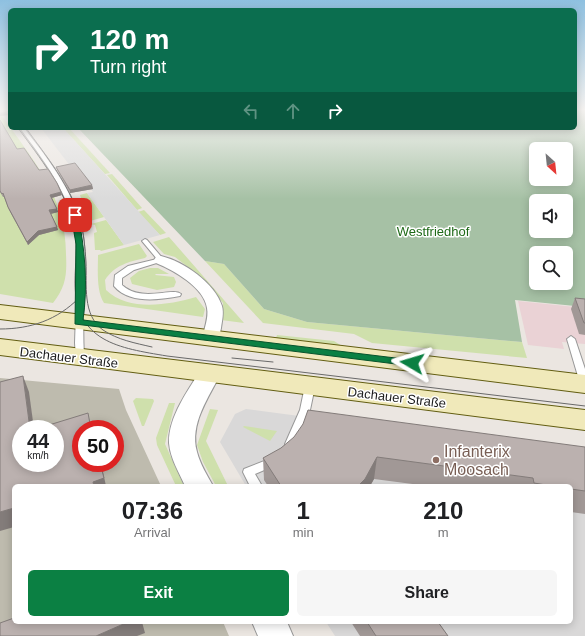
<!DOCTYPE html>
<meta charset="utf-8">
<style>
:root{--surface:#fff;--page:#f6f6f6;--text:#202124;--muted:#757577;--accent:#0b8043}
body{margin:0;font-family:Helvetica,sans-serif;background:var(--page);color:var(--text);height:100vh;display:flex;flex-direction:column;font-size:15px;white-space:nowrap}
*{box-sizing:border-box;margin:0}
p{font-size:13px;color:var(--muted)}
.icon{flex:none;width:22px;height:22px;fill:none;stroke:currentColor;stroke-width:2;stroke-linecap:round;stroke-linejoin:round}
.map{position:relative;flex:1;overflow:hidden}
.panel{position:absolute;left:12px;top:484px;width:561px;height:140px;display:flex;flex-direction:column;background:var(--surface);border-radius:6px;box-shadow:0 2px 10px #0003}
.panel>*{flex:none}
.top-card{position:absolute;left:8px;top:8px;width:569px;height:122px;border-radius:6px;box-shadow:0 2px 10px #0003;background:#0b6e4f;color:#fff;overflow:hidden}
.needle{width:26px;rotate:153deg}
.controls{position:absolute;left:529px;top:142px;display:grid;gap:8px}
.controls a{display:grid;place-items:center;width:44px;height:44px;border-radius:6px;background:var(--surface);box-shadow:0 2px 10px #0003;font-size:20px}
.speed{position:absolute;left:12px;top:420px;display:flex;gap:8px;font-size:20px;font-weight:700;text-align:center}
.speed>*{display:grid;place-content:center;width:52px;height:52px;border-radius:50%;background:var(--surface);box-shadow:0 2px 10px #0003;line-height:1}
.speed small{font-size:10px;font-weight:400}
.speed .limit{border:6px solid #d22;background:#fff;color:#111}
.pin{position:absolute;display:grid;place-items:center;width:34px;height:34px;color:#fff;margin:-17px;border-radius:8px;box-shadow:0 2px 6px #0006}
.me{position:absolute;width:44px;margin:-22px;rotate:277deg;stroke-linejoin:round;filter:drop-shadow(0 0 3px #0008)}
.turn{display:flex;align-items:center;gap:14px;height:84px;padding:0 16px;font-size:18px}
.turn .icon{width:52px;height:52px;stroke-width:2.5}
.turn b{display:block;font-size:28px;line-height:34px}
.lanes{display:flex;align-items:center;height:38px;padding:0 16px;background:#0003;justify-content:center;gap:20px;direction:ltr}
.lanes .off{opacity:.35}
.eta{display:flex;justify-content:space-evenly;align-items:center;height:68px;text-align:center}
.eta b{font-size:24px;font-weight:700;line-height:28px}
.action{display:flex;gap:8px;margin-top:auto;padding:8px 16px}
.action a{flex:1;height:46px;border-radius:6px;background:var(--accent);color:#fff;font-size:16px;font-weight:700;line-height:46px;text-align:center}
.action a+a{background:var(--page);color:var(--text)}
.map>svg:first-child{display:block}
</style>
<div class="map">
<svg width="585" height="636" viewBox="0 0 585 636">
<rect width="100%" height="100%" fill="#ebe6e1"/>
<path fill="#d9d8d8" d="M246 409 585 454V636H335L326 622H571V486H246L220 442 235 414Z"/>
<path fill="#ead2d5" d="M518 301 585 308V344L562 342 564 349 528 345Z"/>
<path fill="#bebbae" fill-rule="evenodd" d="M0 378 119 389 126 410 161 486H14V622H223L229 636H0ZM21 429H55V463H21ZM81 429H115V463H81Z"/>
<g fill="#cfe0ac">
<path d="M0 113C32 159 66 195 66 254 67 275 66 286 53 303L0 294Z"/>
<path d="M63 128H69L110 173 105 174Z"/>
<path d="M112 174 142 208 137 210 107 175Z"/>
<path d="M87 193 104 217 90 221 80 195Z"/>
<path d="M144 210 166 233 160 235 138 212Z"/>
<path d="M106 220 124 245 101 251 100 250H95L94 233 97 232 95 225 91 224Z"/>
<path d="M169 237 244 323 221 320 223 315V303L193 271 175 257 164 254 153 242Z"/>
<path d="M139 244 147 256 145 258C128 262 115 265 105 280L106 290C129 312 168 305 196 297L205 309 203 317 104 303C96 291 98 269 98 255Z"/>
<path d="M205 261 224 264 264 309 307 322 522 342 527 358 372 343 354 334 263 323Z"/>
<path d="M150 268H158L169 274H156L155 275 174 277 176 282 174 287 157 290 132 284 130 278 139 271Z"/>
<path d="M277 335 334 341 342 346 276 338Z"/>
<path d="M136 398 153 399 154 401 144 426H142L133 401Z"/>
<path d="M169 403H175L165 444 184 486H176L157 445 156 438Z"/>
<path d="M210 409 218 410 206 441 228 486H216L203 462 197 445Z"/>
<path d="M244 426 277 431 270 441 243 427Z"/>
</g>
<path fill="#a6c1a5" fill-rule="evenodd" d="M575 110H585V307L515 300 522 342 307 322 264 309 224 264 205 261 78 128H575ZM536 149H566V179H536ZM536 201H566V231H536ZM536 253H566V283H536Z"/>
<path fill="#dbdbdb" d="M41 128H63L160 235 124 245 87 193 93 192 74 167H71Z"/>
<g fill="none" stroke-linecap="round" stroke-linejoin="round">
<g stroke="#989898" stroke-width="2">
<g id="service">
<path d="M20 128H24C49 160 77 195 83 236 86 255 85 275 84 294 83 316 83 337 84 358L80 361 76 358 75 343 78 252C75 200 49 168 20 128Z"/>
<path d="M145 239 147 240 164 260 163 261 134 270 122 278V285C142 303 172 287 181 294L180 296C159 300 129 304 114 286L115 275 128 266 157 259 142 241Z"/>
<path d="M571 336 575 339 585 369V386L582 385 580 383 567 339Z"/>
<path d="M310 383 313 384 315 386 310 410 294 447 290 448 286 447 285 444 300 410 305 386 307 384Z"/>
<path d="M272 458 276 459 277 462 276 465 255 474 262 486H250L243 472 244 469Z"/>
</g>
</g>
<g stroke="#989898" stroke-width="2">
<path id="minor" d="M161 256C183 261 215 283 222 306 224 313 222 321 221 328 220 333 219 338 216 343L210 344 204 343 202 339C204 329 209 318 207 308 204 287 173 270 156 263L154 260 156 257Z"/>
</g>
<g stroke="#989898" stroke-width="2">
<g id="tertiary">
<path d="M210 365 218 368 221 373C209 397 189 424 197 452 200 464 207 475 213 486H185C179 472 170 458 169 443 168 417 189 389 202 368Z"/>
<path d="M252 622H287L293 636H258Z"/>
</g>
</g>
<g stroke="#625d11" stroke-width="2">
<g id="secondary">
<path d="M0 305 585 375V393L0 319Z"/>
<path d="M0 339 585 410V430L0 355Z"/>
</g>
</g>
<use href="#service" fill="#fff" fill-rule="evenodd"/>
<use href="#minor" fill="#fff" fill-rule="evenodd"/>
<use href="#tertiary" fill="#fff" fill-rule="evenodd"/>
<use href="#secondary" fill="#f0e9ba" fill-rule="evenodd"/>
<g stroke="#696969" stroke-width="1">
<path d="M5 110 10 116"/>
<path d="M18 128C40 158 66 190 74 228 78 246 75 265 75 282 75 342 119 348 167 356L585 406"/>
<path d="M26 128C46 156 71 186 80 220 84 234 85 248 86 262 87 285 82 315 103 330 118 340 135 343 152 347"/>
<path d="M0 329C31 329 57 320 79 298"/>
<path d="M232 358 273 362"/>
</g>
</g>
<g fill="#a19896">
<path d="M0 120 17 149 39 170 61 192 62 195 52 198 57 209 58 212 51 214 57 227 58 230 39 235 28 245 9 210 4 197H3L0 192Z"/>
<path d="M56 167 92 185 93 189 70 193 57 170Z"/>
<path d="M575 298 585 299V335L579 334 571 309Z"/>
<path d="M585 447V514L571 512V486H428L374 479 370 486H268L264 480 263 458Z"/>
<path d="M351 622H438L448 636H360Z"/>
</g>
<g fill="#837c7a">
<path d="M10 112V115L0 116V113Z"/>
<path d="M92 185 93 189 70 193V190Z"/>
<path d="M61 192 62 195 51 198 50 195Z"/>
<path d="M57 209 58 212 50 214 49 210Z"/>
<path d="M57 227 58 230 39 235 28 245 27 242 38 231Z"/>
<path d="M23 376 29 392 34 429H30Z"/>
<path d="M377 457 374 479 370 486H358Z"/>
<path d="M100 463H101L106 486H94L93 482Z"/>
<path d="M14 508V527L0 531V512Z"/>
<path d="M128 622H142L145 633 137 636H96Z"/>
</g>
<g fill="#bbb1af" stroke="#837c7a">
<path d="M0 110H6V111L10 112 0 113Z"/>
<path d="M0 120 17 149 24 148 39 170 48 169 57 183 61 192 50 195 57 209 49 210 57 227 38 231 27 242 8 207 3 193 2 194 0 191Z"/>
<path d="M75 163 92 185 70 190 56 167Z"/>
<path d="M575 298 585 299V323H584Z"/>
<path d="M23 376 30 429H21V463H55V429H36L88 413 91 429H81V463H100L104 478 93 482 94 486H14V508L0 512V382Z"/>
<path d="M308 410 585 447V491L571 489V486H552L534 483 533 478 377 457 365 479 358 486H281L263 458 281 448 294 437 303 424Z"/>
<path d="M14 618V622H128L96 636H0V623Z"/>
<path d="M367 622H438L448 636H376Z"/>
</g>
<linearGradient id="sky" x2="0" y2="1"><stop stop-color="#8ec0e0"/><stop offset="0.55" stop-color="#f6f4f2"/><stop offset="1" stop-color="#f6f4f2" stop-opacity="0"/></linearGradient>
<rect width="585" height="199" fill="url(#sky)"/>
<path fill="#0b8043" stroke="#07532c" d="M75 213 78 215C85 249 88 286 83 320L412 360 417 363 412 366 75 324 76 244 71 215Z"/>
<circle fill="#8d6e63" stroke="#fff" stroke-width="1.5" cx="436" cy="460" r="4"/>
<g text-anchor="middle" stroke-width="3" stroke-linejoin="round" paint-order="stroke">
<g font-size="13" fill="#1f6a18" stroke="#fff">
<text x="433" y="236">Westfriedhof</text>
</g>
<g font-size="13" fill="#1b1b1b" stroke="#fff">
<text transform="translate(69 357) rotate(7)" y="5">Dachauer Straße</text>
<text transform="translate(397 397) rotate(7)" y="5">Dachauer Straße</text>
</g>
<g font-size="16" fill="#785e54" stroke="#fff" text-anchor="start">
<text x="444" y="457">Infanterix<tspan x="444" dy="18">Moosach</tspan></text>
</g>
</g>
</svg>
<div class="controls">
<a><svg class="needle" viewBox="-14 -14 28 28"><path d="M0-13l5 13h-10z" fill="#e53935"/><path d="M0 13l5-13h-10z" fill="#757577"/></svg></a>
<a><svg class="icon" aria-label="sound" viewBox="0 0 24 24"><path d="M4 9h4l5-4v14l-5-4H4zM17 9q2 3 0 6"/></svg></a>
<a><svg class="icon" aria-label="search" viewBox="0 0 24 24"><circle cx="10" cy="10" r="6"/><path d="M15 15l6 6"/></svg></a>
</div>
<div class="speed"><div>44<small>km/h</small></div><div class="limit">50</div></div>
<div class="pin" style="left:75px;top:215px;background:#d93025"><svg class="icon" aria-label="arrive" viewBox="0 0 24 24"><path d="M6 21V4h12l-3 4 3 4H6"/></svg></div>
<svg class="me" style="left:412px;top:363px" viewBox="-20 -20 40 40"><path d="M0-17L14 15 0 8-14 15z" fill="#0b8043" stroke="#fff" stroke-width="4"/></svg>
<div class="top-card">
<div class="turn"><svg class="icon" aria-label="right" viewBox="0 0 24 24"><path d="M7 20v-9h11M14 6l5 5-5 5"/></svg><div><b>120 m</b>Turn right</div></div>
<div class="lanes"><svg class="icon off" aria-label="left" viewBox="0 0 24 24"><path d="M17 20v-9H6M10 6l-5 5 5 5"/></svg><svg class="icon off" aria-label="ahead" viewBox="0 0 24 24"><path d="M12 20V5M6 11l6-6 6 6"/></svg><svg class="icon" aria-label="right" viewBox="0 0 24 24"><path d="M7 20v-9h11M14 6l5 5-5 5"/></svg></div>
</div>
<section class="panel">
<div class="eta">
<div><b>07:36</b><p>Arrival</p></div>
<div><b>1</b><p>min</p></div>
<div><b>210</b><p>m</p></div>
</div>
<div class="action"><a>Exit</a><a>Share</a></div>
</section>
</div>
